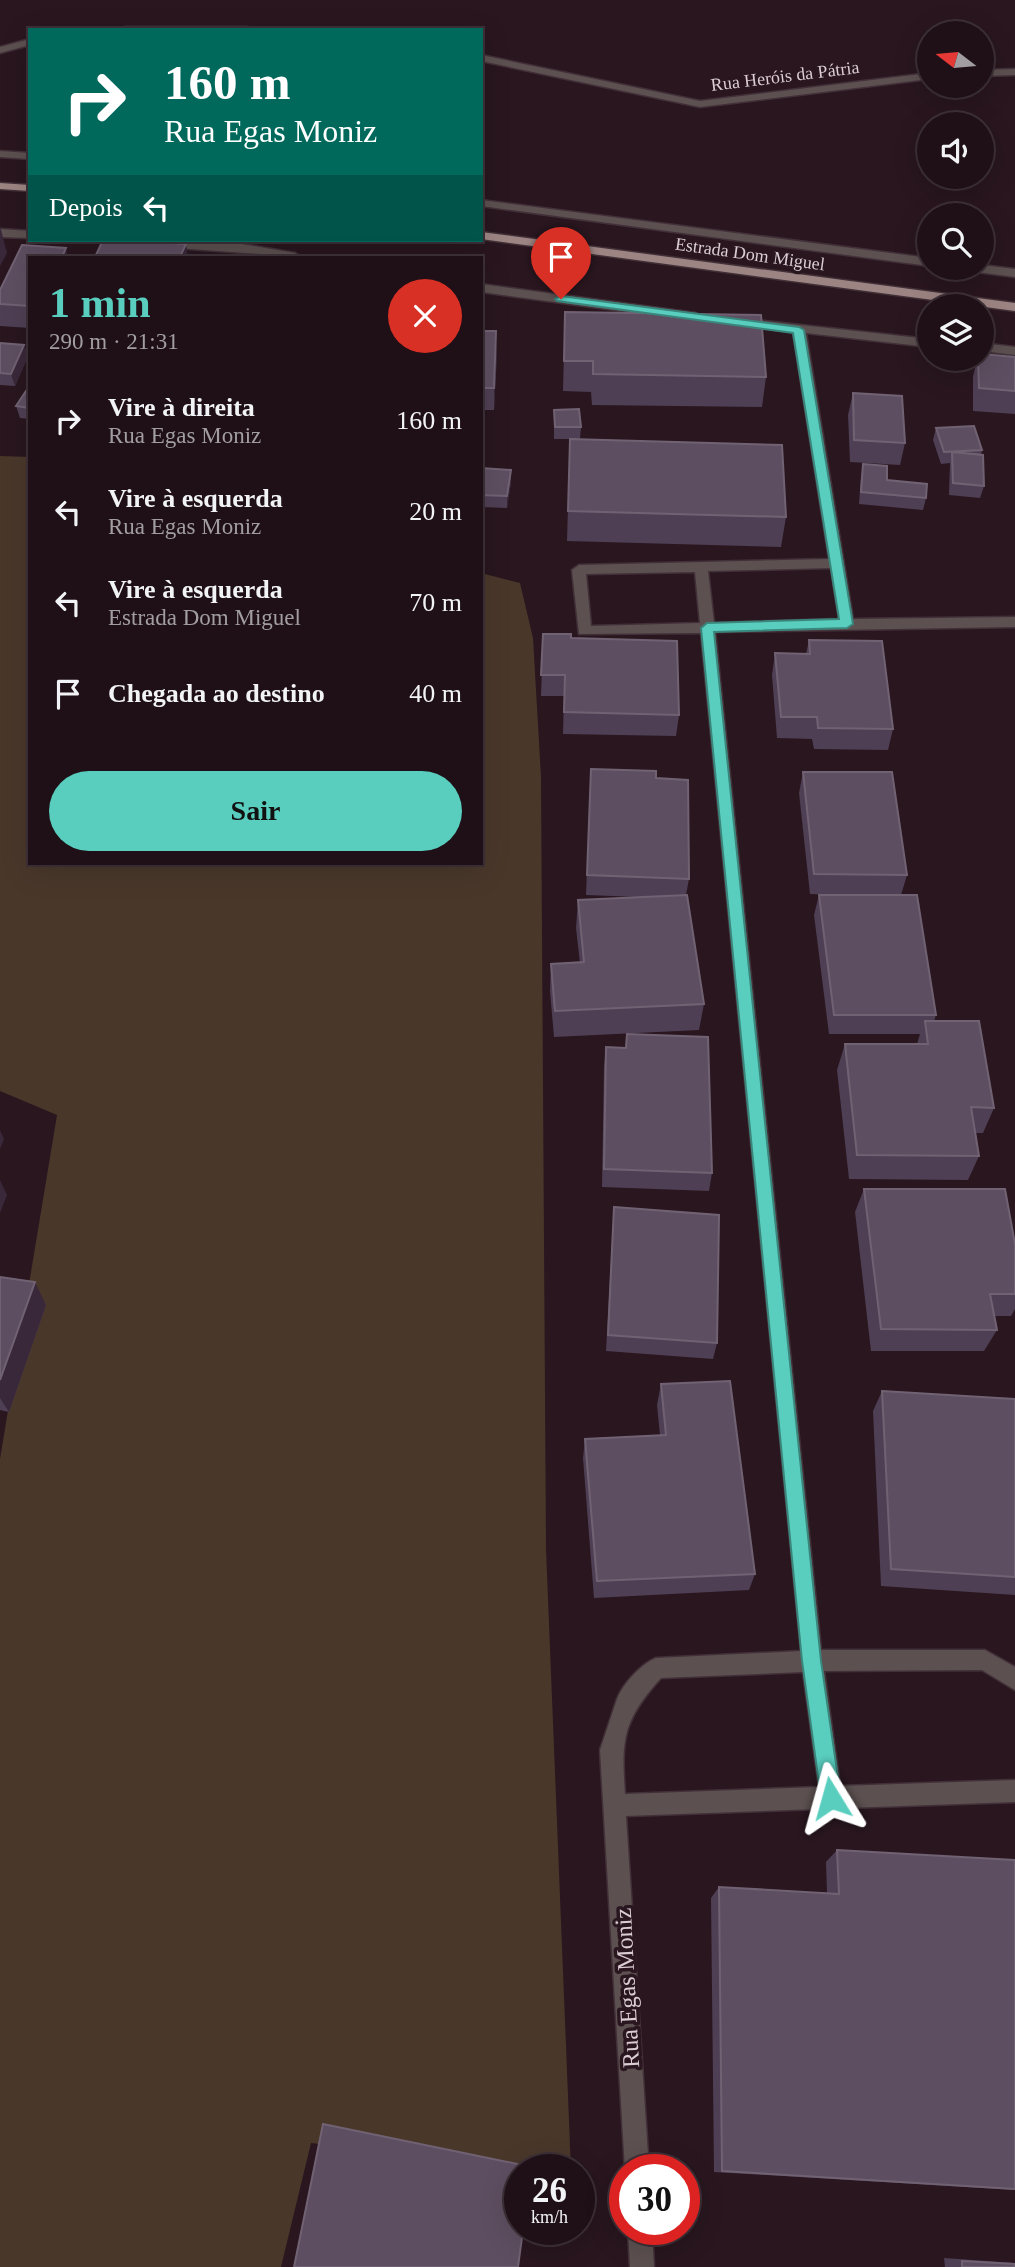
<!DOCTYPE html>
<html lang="pt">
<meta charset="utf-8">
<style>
:root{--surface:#1f1017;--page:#2c1e24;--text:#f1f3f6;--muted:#a19da1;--line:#3c3036;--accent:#59cebf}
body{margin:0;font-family:"Times New Roman",serif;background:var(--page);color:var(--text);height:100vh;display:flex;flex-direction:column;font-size:26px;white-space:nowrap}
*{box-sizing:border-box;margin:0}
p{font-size:23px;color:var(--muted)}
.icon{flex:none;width:38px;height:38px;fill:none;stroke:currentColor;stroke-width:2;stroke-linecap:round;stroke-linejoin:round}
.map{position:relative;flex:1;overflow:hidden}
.side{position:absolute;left:28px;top:256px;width:455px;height:609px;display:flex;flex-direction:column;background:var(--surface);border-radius:0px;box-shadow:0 7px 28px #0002,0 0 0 2px var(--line)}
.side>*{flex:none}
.banner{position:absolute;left:28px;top:28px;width:455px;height:214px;border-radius:0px;box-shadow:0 7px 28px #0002,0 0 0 2px var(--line);background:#00695c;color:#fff;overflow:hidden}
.needle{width:46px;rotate:286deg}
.tools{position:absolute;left:917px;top:21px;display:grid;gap:14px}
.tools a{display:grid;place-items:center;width:77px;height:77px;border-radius:50%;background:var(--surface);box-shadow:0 7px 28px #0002,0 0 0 2px var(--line);font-size:35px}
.speed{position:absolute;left:504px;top:2154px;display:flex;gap:14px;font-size:35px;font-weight:700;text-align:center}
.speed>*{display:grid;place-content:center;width:91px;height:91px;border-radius:50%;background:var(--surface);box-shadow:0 7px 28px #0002,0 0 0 2px var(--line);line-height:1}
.speed small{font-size:18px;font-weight:400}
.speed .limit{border:10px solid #d22;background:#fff;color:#111}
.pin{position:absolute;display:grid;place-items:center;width:60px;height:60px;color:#fff;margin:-72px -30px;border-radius:50% 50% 50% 0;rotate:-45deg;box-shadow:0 0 7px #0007}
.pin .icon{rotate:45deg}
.me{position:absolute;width:77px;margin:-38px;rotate:352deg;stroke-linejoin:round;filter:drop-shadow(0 0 5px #0008)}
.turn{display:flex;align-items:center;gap:24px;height:147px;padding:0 21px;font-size:32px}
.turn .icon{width:91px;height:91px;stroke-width:2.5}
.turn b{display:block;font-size:49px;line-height:60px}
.then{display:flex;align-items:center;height:66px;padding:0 21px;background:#0003;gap:14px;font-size:26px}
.round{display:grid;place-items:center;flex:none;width:74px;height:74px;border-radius:37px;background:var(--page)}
.summary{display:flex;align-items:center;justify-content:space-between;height:119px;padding:0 21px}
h1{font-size:42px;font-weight:800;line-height:52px;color:var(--accent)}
.cta{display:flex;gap:14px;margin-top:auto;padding:14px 21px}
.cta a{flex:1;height:80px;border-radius:42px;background:var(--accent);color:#111;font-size:28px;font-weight:800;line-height:80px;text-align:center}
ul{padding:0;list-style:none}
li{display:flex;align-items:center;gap:21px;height:91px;padding:0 21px}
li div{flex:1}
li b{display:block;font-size:26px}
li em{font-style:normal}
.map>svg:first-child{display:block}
</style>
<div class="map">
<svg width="1015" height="2267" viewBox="0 0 1015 2267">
<rect width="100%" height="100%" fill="#29161f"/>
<path fill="#49372a" d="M0 456 30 457V863H481V573L520 583 533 638 541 777 546 1549 571 2170H544L311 2143 281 2267H0V1459L57 1115 0 1091Z"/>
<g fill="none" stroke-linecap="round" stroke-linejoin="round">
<g stroke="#423038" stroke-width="3">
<g id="street">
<path d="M124 27H248L253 30H119Z"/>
<path d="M30 39V45L0 53V47Z"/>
<path d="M481 55 700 101 929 73V79L700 107 481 61Z"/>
<path d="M1015 69V75L982 76V70Z"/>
<path d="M0 151 30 153V159L0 157Z"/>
<path d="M481 200 929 258V266L481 206Z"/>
<path d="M0 229 30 231V238L0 237Z"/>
<path d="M168 240 236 243 295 253 301 257 163 247 157 243Z"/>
<path d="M982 265 1015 269V277L977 272 971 268H982Z"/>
<path d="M481 284 696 313 702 317 696 321 481 292Z"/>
<path d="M738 318 929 339V347L806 333 853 619 1015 617V627L715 632 821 1650H985L1015 1667V1690L982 1670 824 1671 840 1786 1015 1780V1802L626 1816 649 2170H625L600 1750 617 1699C623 1684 641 1664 656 1658L801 1651 701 633 579 634 572 570 579 565 829 559 793 332 734 325V319ZM831 568 839 619 714 623 708 571ZM695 572 700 623 591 626 586 574ZM803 1672 819 1787 625 1794C621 1739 623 1720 661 1678Z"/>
<path d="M982 343 1015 347V355L982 351Z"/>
<path d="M628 2230H652L654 2267H630Z"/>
</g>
</g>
<g stroke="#423038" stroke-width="3">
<g id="primary">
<path d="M0 183 30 185V191L0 189Z"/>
<path d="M481 232 1015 303V311L481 239Z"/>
</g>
</g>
<use href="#street" fill="#5c5050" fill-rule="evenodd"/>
<use href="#primary" fill="#9c8482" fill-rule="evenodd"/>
</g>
<g fill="#4f3f54">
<path d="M30 257V328L0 326V290Z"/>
<path d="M565 312 766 377 762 407 592 405 591 392 563 391Z"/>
<path d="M481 331 497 353 494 410H481Z"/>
<path d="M0 343 24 345 28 356 15 386 0 385Z"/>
<path d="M1015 357V414L973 411V377L977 359Z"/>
<path d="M30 385V419L20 418 16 406Z"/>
<path d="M853 393 905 443 900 465 850 462 848 415Z"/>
<path d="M554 410 581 427 580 439H554Z"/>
<path d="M936 428 982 450 981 455 984 486 980 498 949 495 950 463 941 464 933 440Z"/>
<path d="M570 439 786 517 781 547 567 541Z"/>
<path d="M863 464 887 480 926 498 923 510 859 504 861 476Z"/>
<path d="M481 468 511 470V482L507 508 481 507Z"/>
<path d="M543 634 571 638 679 715 676 736 563 734 564 696H541Z"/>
<path d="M809 640 893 729 888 750 814 749 812 739 777 738 772 675 775 653 806 654Z"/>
<path d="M803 772 907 875 901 895 936 1015 934 1021 994 1108 983 1133H976L979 1156 968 1180 849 1179 837 1070 845 1044H917L920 1034H829L814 915 819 895H841L810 894 799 793Z"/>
<path d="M656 778 689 879 686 895 704 1004 699 1030 554 1037 550 991 551 964 580 963 576 928 578 900 638 897 586 895 590 790Z"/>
<path d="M627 1034 712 1173 709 1191 602 1187 604 1066 606 1047 625 1048Z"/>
<path d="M864 1189 1015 1244V1309L1011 1316H994L997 1330 984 1351H871L855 1212Z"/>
<path d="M614 1207 717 1343 713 1359 606 1351Z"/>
<path d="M0 1277 46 1305 9 1412 0 1410Z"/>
<path d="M661 1384 755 1574 749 1590 594 1598 583 1458 585 1439 660 1435 657 1405Z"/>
<path d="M882 1391 1015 1399V1595L881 1586 873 1411Z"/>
<path d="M837 1850 1015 1860V2190L714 2172 711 1898 719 1887 827 1893 826 1862Z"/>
<path d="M944 2258 1015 2263V2267H945Z"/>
</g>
<g fill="#392839">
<path d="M0 226 7 253 0 266Z"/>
<path d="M186 244 188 257H180Z"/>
<path d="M66 248 68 257H62Z"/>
<path d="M496 331 497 353 494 410V388Z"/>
<path d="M24 345 28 356 15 386 11 374Z"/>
<path d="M511 470V482L507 508V496Z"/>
<path d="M0 1130 4 1139 0 1149Z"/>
<path d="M0 1180 7 1195 0 1213Z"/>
<path d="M35 1282 46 1305 9 1412 0 1398V1380Z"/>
</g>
<g fill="#5e4e61" stroke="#716273" stroke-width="2">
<path d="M103 240H133L186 244 180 257H95Z"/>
<path d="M22 245 66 248 62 257H30V306L0 304V290Z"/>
<path d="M565 312 761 315 766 377 593 374V361H564Z"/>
<path d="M481 331H496L494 388H481Z"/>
<path d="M0 343 24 345 11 374 0 373Z"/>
<path d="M982 354 1015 357V391L979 388 978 359H982Z"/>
<path d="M30 385V408L16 406Z"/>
<path d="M853 393 902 396 905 443 854 440Z"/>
<path d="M579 409 581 427H555L554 410Z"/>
<path d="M974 426 982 450 944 452 936 428Z"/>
<path d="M570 439 782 445 786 517 568 511Z"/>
<path d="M952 452 983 455 984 486 953 483Z"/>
<path d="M863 464 887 466V480L927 484 926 498 861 492Z"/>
<path d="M481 468 511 470 507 496 481 495Z"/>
<path d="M543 634H571V638L677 641 679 715 564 712 565 675H541Z"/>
<path d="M809 640 882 641 893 729 818 728 817 717H781L775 653 810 654Z"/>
<path d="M591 769 656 771V778L688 780 689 879 587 875Z"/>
<path d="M803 772H892L907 875 814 874Z"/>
<path d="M687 895 704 1004 555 1011 551 964 584 962 578 900Z"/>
<path d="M819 895H917L936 1015H834Z"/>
<path d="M925 1021H979L994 1108 971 1107 979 1156 857 1155 845 1044H928Z"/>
<path d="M627 1034 708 1037 712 1173 604 1169 606 1047 626 1048Z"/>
<path d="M864 1189H1005L1015 1244V1294H990L997 1330 881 1329Z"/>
<path d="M614 1207 719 1215 717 1343 608 1335Z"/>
<path d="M0 1277 35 1282 0 1380Z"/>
<path d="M730 1381 755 1574 597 1581 585 1439 666 1435 661 1384Z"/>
<path d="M882 1391 1015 1399V1577L891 1569Z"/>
<path d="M837 1850 1015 1860V2189L722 2171 719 1887 839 1894Z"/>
<path d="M323 2124 532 2167V2170H520V2230H523L518 2267H294Z"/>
<path d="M962 2261 1015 2264V2267H962Z"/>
</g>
<path fill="#59cebf" stroke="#3a867c" stroke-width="2" d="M561 296 799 327 804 330 853 624 847 628 714 632 821 1661 841 1798 838 1805 831 1808 824 1805 821 1798 802 1661 701 628 707 623 839 619 793 333 557 301 555 299Z"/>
<g text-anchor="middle" stroke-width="7" stroke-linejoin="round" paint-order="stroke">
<g font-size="18" fill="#dbcdd3" stroke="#29161f">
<text transform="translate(785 76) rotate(-7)" y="6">Rua Heróis da Pátria</text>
<text transform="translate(750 254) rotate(8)" y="6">Estrada Dom Miguel</text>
</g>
<g font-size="24" fill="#dbcdd3" stroke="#29161f">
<text transform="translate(627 1988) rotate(-93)" y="8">Rua Egas Moniz</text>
</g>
</g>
</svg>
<div class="tools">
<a><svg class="needle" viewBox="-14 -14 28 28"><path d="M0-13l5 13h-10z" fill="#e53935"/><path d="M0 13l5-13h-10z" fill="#a19da1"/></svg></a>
<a><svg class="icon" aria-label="sound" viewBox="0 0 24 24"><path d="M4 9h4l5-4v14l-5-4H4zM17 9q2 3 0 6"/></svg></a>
<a><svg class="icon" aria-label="search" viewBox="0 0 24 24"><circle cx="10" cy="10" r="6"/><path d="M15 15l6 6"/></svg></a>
<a><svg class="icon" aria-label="layers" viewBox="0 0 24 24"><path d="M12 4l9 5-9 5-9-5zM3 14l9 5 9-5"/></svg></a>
</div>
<div class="speed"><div>26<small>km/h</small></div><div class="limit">30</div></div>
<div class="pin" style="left:561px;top:299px;background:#d93025"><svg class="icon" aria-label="arrive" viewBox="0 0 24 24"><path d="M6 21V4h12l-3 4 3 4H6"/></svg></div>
<svg class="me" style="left:831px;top:1798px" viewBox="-20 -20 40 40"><path d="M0-17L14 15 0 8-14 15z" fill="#59cebf" stroke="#fff" stroke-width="4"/></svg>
<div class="banner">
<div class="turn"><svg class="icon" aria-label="right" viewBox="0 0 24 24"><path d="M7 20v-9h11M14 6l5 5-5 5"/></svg><div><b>160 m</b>Rua Egas Moniz</div></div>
<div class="then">Depois<svg class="icon" aria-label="left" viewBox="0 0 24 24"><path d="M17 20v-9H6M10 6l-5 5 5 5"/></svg></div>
</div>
<section class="side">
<div class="summary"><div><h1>1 min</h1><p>290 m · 21:31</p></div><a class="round" style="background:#d93025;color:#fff"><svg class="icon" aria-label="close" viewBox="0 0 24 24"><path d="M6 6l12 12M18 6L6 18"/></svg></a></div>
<ul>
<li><svg class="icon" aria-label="right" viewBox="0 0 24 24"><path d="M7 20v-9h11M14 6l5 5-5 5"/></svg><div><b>Vire à direita</b><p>Rua Egas Moniz</p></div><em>160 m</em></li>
<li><svg class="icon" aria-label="left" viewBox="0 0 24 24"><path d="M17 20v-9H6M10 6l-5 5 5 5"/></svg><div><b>Vire à esquerda</b><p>Rua Egas Moniz</p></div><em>20 m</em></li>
<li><svg class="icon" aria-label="left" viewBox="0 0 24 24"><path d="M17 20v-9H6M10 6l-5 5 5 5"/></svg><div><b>Vire à esquerda</b><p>Estrada Dom Miguel</p></div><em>70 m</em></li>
<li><svg class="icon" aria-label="arrive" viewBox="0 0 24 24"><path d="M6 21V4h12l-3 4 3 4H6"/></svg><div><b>Chegada ao destino</b></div><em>40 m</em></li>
</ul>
<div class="cta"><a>Sair</a></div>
</section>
</div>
